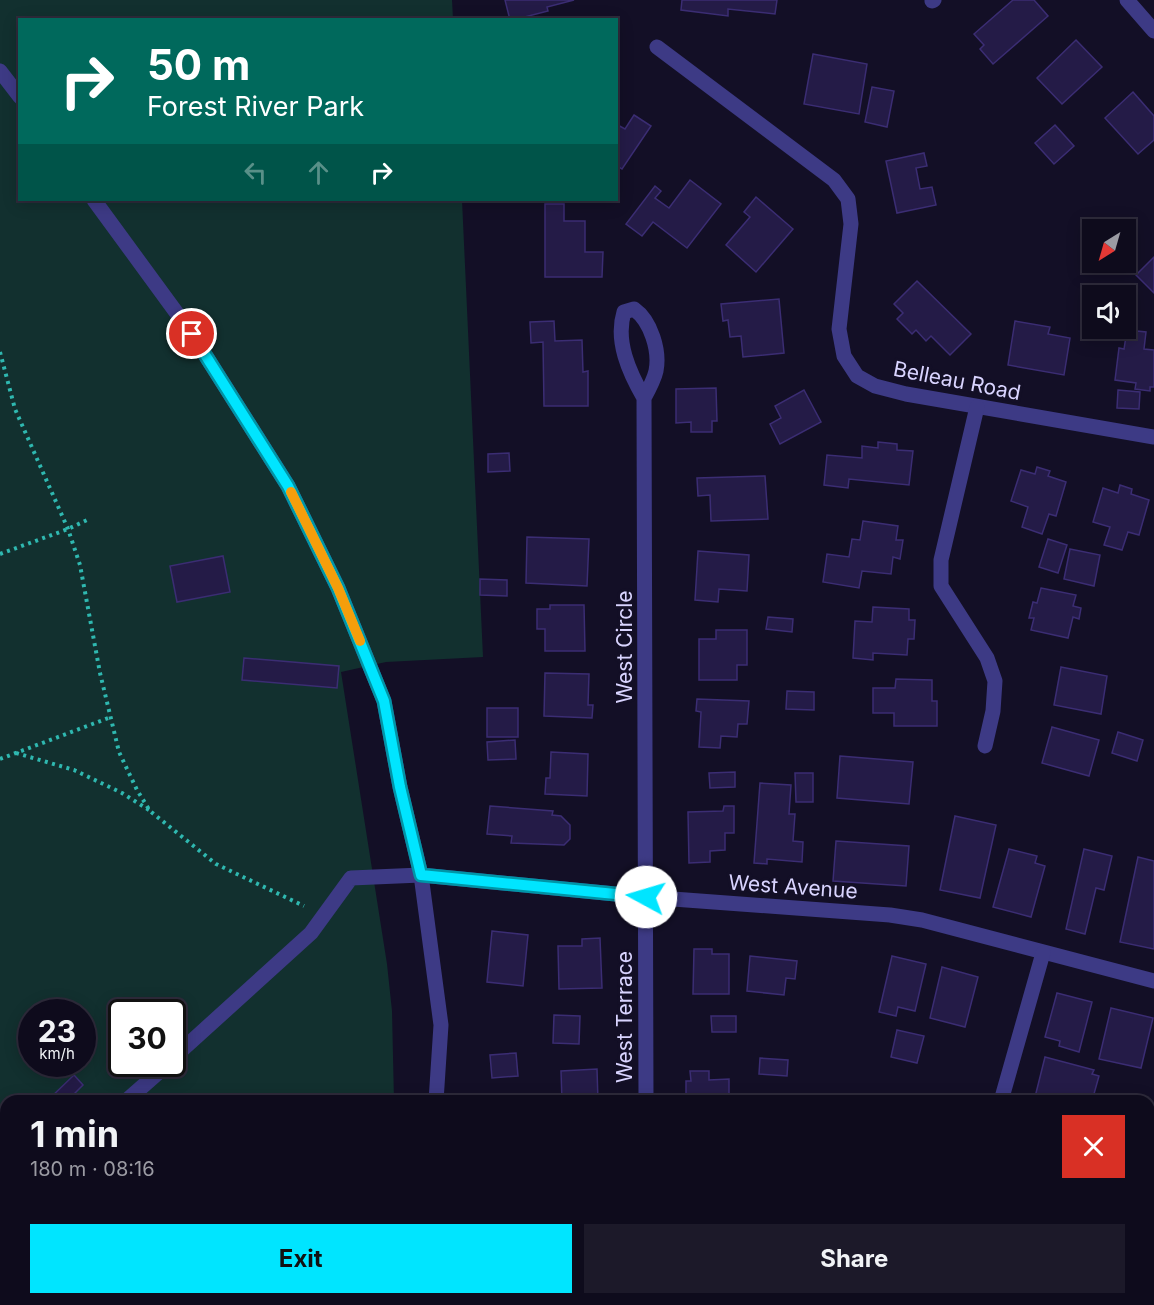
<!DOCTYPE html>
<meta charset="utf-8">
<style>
:root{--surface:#0e0b1c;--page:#1c1929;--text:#f1f3f6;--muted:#9b9ba3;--line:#2e2b3b;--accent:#00e5ff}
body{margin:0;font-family:Inter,sans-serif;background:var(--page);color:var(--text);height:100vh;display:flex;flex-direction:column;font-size:22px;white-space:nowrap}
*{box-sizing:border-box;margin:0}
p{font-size:20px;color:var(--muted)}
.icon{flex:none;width:33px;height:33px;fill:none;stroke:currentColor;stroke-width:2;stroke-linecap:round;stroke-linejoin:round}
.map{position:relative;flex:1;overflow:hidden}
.side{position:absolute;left:0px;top:1095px;width:1155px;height:210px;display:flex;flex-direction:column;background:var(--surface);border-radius:18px 18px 0 0;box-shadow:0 3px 15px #0003,0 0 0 2px var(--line)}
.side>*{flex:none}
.banner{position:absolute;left:18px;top:18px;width:600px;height:183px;border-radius:0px;box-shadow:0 3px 15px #0003,0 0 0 2px var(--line);background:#00695c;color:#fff;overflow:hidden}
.needle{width:39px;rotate:217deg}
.buttons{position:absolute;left:1082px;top:219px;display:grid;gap:12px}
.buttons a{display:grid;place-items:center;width:54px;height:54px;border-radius:0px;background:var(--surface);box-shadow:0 3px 15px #0003,0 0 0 2px var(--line);font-size:30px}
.speed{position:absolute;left:18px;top:999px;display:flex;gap:12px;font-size:30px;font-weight:700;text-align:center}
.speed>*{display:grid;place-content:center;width:78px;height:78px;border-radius:50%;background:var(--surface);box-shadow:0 3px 15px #0003,0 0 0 2px var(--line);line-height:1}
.speed small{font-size:15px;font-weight:400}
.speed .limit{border:3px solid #111;border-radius:9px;background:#fff;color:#111}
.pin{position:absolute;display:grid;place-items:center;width:51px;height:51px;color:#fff;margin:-26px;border:3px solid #fff;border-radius:50%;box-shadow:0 2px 6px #0007}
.me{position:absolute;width:66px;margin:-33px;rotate:276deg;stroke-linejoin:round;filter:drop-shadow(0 0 4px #0008)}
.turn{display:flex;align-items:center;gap:21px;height:126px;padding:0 30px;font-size:27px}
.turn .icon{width:78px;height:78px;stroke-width:2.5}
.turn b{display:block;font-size:42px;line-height:51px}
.lanes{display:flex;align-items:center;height:57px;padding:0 30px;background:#0003;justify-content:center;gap:30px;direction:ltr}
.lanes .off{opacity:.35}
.round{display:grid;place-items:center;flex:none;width:63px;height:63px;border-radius:0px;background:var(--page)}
.headline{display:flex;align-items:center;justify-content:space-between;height:102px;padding:0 30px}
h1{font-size:36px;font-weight:700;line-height:45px}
.action{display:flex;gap:12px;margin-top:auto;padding:12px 30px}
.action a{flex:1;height:69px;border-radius:0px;background:var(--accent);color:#111;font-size:24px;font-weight:700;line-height:69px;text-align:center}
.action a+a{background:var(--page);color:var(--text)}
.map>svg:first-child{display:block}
</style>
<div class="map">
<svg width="1154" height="1305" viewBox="0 0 1154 1305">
<rect width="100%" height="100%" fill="#130f26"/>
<path fill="#12302f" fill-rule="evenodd" d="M0 0H452L453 19 20 20V200H462L483 657 386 662 341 672 387 964 392 1011 394 1101H6V1299H366L356 1305H0ZM32 1012H82V1064H32ZM122 1012H172V1064H122Z"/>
<g fill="#241b47" stroke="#3b2d73" stroke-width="1.5">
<path d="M505 0H574L547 7 548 11 513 20H510Z"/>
<path d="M682 0H777L775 14 728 9V16L681 10Z"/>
<path d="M1013 0H1034L1048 16 993 64 980 49 984 45 974 34Z"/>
<path d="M1076 40 1102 67 1062 104 1037 78Z"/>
<path d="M813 54 867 64 859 114 804 104Z"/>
<path d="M872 87 894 91 887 127 865 122Z"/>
<path d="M1133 92 1154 116V140L1138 154 1105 118Z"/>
<path d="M634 115 651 126 622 169 616 165V124L625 129Z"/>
<path d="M1055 125 1074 146 1054 164 1035 143Z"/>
<path d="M924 153 927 166 916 168 920 189 932 187 936 205 897 213 886 161Z"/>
<path d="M690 180 721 204 687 248 653 222 642 236 626 224 655 186 661 191 655 198 669 208Z"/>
<path d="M756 197 793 229 756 272 726 245 750 217 744 212Z"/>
<path d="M545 204H564V221H585V252H603L602 277H545Z"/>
<path d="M1154 257V293L1136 275Z"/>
<path d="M917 281 971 334 950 355 931 336 926 341 916 330 912 334 897 319 903 313 894 304Z"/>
<path d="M779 299 784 353 743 357 741 336 730 337 728 320 723 321 721 304Z"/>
<path d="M554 321 555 341 582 340 583 372 588 371V406H544L543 342 531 343 530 322Z"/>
<path d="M1015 321 1050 327 1048 334 1070 338 1064 375 1008 365Z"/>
<path d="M1127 330 1146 332 1144 349 1154 350V387H1150V391L1135 389 1136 383 1115 380 1119 348 1124 349Z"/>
<path d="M716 388 717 421H712V432H691V422L676 423V389Z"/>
<path d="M804 390 821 422 780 444 770 424 781 418 775 406Z"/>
<path d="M1118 390 1140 392 1139 409 1117 408Z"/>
<path d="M878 442 897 444V450L913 451 909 485 849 479 848 488 824 485 827 455 862 458V446L878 448Z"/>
<path d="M509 453 510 471 488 472V454Z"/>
<path d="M1037 467 1050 471 1048 476 1066 482 1056 516 1049 514 1042 534 1022 527 1028 507 1011 501 1021 470 1035 474Z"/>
<path d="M765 476 768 519 711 521 710 495 698 496 697 478Z"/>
<path d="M1120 485 1132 489 1131 494 1149 500 1139 535 1128 532 1122 550 1104 545 1110 527 1093 522 1103 488 1118 493Z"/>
<path d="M863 521 898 526 896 540H903L900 559 893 557 891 574 862 571 859 588 823 582 827 554 849 557 852 539 860 540Z"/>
<path d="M527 537 589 539 587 586 526 583Z"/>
<path d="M1048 539 1067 545 1058 573 1039 567Z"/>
<path d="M1070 549 1100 555 1094 586 1064 579Z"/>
<path d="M698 551 749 555 747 591 719 589 718 602 695 600Z"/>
<path d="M223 556 230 592 177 602 170 566Z"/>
<path d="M480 579 507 580V596L480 595Z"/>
<path d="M1041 588 1076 595 1073 606 1081 608 1079 619 1073 617 1068 638 1031 630 1034 618H1029L1033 602 1037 603Z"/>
<path d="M550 605H584L585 651H545V629H537V609H550Z"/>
<path d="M873 607 909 609V620H915L914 639H908L907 655 873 653V660L853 658 855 621 872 622Z"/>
<path d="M768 617 793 619 792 632 766 629Z"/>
<path d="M716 630H747V665H737V680H699V639H716Z"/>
<path d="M244 658 339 666 337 688 242 680Z"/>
<path d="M1061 667 1107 676 1101 714 1054 705Z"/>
<path d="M545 673 589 674 588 705H593L592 718 544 716Z"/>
<path d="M896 679 932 680V701H937V726H894V713H873V688H895Z"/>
<path d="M787 691 814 692V710L786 709Z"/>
<path d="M697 699 749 701 747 724H738L737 737 721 736 720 748 699 747 701 712 696 711Z"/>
<rect x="487" y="708" width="31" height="29"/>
<path d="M1052 727 1099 740 1089 776 1042 763Z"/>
<path d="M1118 732 1143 740 1137 761 1112 753Z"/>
<path d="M515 740 516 759 488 760 487 742Z"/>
<path d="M551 752 588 754 587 796 545 794 546 778H550Z"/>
<path d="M840 756 913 762 909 804 837 798Z"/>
<path d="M735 772V787L710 788 709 773Z"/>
<path d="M795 773H813V802H796Z"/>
<path d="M760 783 791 785 789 814H795L793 841 803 842 802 862 767 859V864L754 863Z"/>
<path d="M490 806 553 811 552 815 561 816 570 825V839L564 845 511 843 512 836 487 834Z"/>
<path d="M724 806H734V833H725V850L710 851V862L689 863 688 812 723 811Z"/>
<path d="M955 816 996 825 980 898 940 890Z"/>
<path d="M836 841 909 846 906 886 833 881Z"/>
<path d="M1009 849 1037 856 1035 863 1045 866 1031 917 993 907Z"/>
<path d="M1084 849 1112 856 1104 890 1096 888 1085 934 1066 929Z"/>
<path d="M1138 857 1154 861V949L1120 942Z"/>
<path d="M492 931 528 935 523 986 487 982Z"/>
<path d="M600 938 602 988 559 989 558 946H582V939Z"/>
<path d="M694 949H712V954H729V994H693Z"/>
<path d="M750 956 797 961 795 979 786 978 784 995 747 991Z"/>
<path d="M892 956 926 964 915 1011 898 1007 896 1016 879 1012Z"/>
<path d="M942 967 978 977 965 1027 930 1018Z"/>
<path d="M1057 993 1092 1002 1079 1052 1059 1046 1060 1041 1045 1037Z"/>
<path d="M1111 1008 1153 1018 1141 1068 1099 1059Z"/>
<path d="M554 1015 580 1016 579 1044 553 1043Z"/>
<path d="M711 1016H736V1032H712Z"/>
<path d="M897 1030 924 1036 917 1063 891 1057Z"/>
<path d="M516 1053 518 1076 492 1078 490 1055Z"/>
<path d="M1045 1057 1094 1070 1092 1074 1099 1076 1092 1101H1034Z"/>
<path d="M760 1058 788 1060 787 1076 759 1074Z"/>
<path d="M597 1069 598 1101H562L561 1071Z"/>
<path d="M690 1071H709V1080L729 1079V1101H686V1081H691Z"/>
<path d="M74 1075 83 1085 67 1101H47Z"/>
<path d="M797 1094 833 1098V1101H796Z"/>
<path d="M0 1120 6 1121V1155L0 1154Z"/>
<path d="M1149 1147 1154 1148V1171L1149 1169Z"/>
<path d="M1150 1283H1154V1305H1146L1147 1299H1149Z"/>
<rect x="560" y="1299" width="39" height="6"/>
<path d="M687 1299H745V1305L687 1301Z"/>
<path d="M1036 1299H1079L1078 1305H1035Z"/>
</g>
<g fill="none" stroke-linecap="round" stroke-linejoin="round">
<g stroke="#2fb8b0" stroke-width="4" stroke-dasharray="3 4.5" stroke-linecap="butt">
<path d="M0 352 15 409 68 529 80 565 100 673 119 752 137 790 150 811 216 864 304 906"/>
<path d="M0 554 68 529 87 520"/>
<path d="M16 753 74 770 122 793 149 810"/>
<path d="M0 759 111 717"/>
</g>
<g stroke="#3d3a85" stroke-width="15">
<path d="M0 71 20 97"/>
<path d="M94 200 192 334 288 486 338 588 384 701 400 787 421 875 351 878 311 933 172 1059"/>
<path d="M126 1101 168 1064"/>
</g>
<g stroke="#3d3a85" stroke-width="15">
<path d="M1127 0 1154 31"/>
<path d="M932 1 934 0"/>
<path d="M657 47 834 180 848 199 851 224 839 329 844 356 857 376 875 386 906 394 1154 437"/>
<path d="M644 398C629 372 615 341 624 312L634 309C651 321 660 351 656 371 654 380 649 389 644 398L646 1101"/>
<path d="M977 407 941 560V586L987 658 995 681 993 711 985 746"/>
<path d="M436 1101 441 1025 421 875 646 897 890 915 922 920 1154 981"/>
<path d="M1001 1101 1043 953"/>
<path d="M970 1299 971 1305"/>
<path d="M405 1305 407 1299"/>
</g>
</g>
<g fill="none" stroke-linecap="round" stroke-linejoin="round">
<g stroke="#0095a6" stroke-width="15">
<path id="route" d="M192 334 288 486 338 588 384 701 400 787 421 875 646 897"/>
</g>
<use href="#route" stroke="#00e5ff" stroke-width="10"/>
<path stroke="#f59e0b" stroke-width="10" d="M291 492 338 588 360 641"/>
</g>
<g text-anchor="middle" stroke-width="6" stroke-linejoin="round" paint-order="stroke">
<g font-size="21" fill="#d9d4ff" stroke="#130f26">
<text transform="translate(957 381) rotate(11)" y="7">Belleau Road</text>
<text transform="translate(625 647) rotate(-90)" y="7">West Circle</text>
<text transform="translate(793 887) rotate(4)" y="7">West Avenue</text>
<text transform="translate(625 1017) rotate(-90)" y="7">West Terrace</text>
</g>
</g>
</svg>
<div class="buttons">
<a><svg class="needle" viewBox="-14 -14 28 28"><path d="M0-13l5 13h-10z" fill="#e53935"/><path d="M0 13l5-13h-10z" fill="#9b9ba3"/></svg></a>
<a><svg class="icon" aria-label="sound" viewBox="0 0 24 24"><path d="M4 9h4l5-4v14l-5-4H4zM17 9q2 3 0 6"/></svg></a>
</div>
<div class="speed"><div>23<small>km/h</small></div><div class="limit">30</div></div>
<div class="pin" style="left:192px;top:334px;background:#d93025"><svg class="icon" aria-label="arrive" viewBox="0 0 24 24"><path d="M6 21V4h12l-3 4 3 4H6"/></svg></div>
<svg class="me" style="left:646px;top:897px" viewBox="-20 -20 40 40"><circle r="19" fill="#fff"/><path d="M0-13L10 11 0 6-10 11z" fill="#00e5ff"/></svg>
<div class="banner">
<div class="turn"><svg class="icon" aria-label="right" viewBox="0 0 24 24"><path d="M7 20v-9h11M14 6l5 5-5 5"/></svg><div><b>50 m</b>Forest River Park</div></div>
<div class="lanes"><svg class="icon off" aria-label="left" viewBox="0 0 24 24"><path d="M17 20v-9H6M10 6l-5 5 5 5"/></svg><svg class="icon off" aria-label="ahead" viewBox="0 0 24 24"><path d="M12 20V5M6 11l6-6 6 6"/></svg><svg class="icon" aria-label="right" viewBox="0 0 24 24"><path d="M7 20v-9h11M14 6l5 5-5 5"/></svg></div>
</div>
<section class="side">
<div class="headline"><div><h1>1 min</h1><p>180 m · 08:16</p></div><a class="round" style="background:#d93025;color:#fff"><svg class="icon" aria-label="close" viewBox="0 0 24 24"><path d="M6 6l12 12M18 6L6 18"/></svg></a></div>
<div class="action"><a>Exit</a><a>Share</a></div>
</section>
</div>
